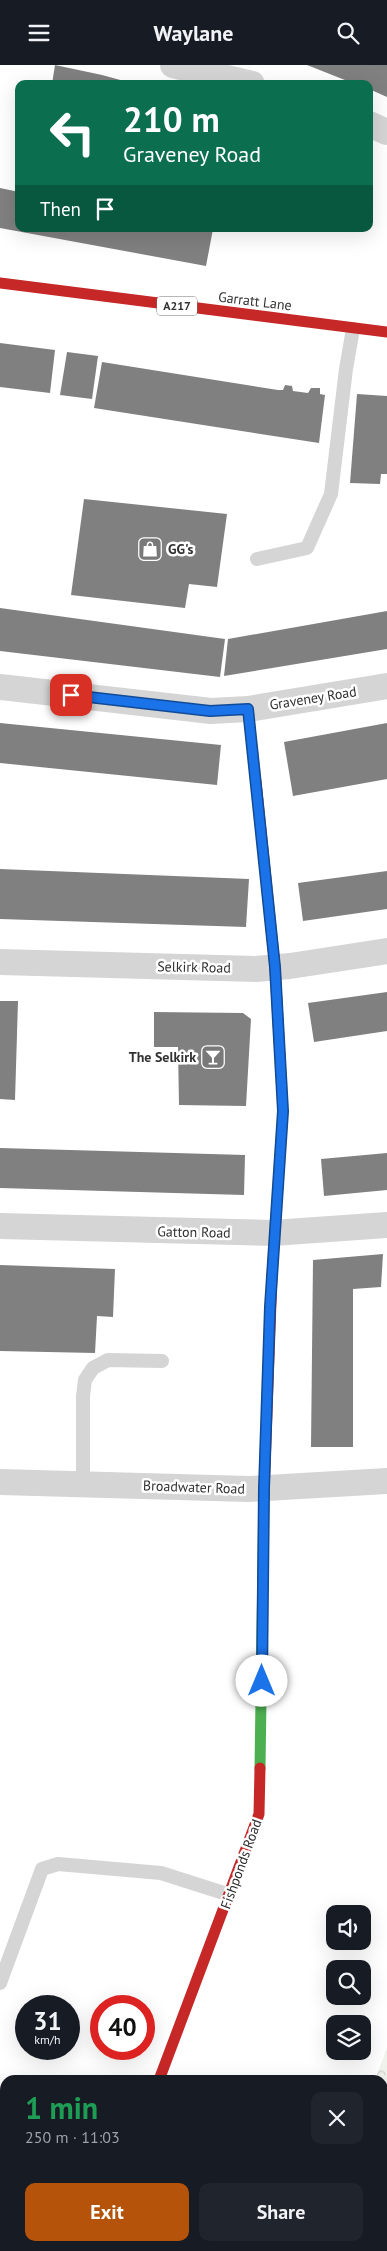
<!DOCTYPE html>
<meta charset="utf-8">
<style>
:root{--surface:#171b24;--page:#20242c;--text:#f1f3f6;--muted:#9ea1a6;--accent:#b45309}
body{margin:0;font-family:"PT Sans",sans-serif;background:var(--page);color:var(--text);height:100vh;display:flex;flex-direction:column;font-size:19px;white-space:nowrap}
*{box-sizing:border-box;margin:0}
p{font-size:16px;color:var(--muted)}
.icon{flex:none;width:28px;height:28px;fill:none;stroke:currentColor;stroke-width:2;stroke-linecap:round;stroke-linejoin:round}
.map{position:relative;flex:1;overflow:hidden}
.side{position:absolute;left:0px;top:2010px;width:388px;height:176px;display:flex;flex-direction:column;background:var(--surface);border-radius:15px 15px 0 0;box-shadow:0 5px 20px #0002}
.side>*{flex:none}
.top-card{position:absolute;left:15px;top:15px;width:358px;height:152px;border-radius:10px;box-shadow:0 5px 20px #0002;background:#0b6e4f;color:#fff;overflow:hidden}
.controls{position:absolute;left:326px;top:1840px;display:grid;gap:10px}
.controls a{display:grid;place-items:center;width:45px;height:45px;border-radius:10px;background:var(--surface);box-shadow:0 5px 20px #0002;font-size:25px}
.speed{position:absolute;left:15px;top:1930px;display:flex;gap:10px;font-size:25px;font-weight:700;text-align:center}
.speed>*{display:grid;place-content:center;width:65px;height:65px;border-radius:50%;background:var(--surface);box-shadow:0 5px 20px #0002;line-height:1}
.speed small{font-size:12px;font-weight:400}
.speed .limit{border:8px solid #d22;background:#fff;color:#111}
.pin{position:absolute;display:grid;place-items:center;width:42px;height:42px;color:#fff;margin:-21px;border-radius:10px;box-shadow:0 2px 8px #0006}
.me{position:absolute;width:55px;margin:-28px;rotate:0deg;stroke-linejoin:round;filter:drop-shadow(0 0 4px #0008)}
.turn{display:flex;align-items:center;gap:18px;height:105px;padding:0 25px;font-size:22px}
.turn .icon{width:65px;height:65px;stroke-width:2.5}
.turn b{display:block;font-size:35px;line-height:42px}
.then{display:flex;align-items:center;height:48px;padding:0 25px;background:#0003;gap:10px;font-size:19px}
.round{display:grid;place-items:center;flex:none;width:52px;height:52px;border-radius:10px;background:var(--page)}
.headline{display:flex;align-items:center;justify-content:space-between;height:85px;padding:0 25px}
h1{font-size:30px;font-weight:800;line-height:38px;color:#1e9e55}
.cta{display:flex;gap:10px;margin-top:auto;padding:10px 25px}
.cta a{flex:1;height:58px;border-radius:10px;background:var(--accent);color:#fff;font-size:20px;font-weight:800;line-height:58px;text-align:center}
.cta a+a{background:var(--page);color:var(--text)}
header{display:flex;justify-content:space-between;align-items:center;height:65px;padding:0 25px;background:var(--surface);font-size:22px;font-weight:800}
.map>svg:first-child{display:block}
</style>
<header><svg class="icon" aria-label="menu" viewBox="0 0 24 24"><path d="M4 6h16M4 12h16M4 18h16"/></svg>Waylane<svg class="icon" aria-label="search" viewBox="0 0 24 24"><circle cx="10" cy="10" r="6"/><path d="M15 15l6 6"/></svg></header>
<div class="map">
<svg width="387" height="2186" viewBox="0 0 387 2186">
<defs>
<pattern id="forest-crowns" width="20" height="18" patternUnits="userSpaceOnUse" patternTransform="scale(1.25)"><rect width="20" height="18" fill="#f1f3ed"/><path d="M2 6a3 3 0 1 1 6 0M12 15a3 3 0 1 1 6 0" fill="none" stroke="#cfd1cc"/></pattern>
</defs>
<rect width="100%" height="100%" fill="#fff"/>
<path fill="url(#forest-crowns)" d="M387 1983V2186H312L314 2181H382V2015H375Z"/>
<g fill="#808080">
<path d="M55 0 102 10 135 19H52Z"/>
<path d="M307 0H387V32L369 24V19H355Z"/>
<path d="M0 123 19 127V164H213L206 201 0 163Z"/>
<path d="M0 278 55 285 50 328 0 322Z"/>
<path d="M67 287 98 291 92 334 60 330Z"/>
<path d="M102 297 278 325H283L285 320 292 321 293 326 308 328 311 323H320V329L325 330 319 378 94 343Z"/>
<path d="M357 329 387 331V409H381L380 419 350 418Z"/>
<path d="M84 434 227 449 217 522 189 519 185 543 71 530Z"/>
<path d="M0 543 225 574 220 612 0 586Z"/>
<path d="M387 546V584L224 611 228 574Z"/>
<path d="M0 658 221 680 217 720 0 698Z"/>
<path d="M387 658V714L293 731 284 677Z"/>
<path d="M0 804 249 814 246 862 0 854Z"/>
<path d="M387 806V844L303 856 298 818Z"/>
<path d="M387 927V966L314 977 308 938Z"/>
<path d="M0 936H18L15 1035 0 1034Z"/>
<path d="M154 947 243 948 251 954 246 1041 179 1040 178 982H154Z"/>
<path d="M0 1083 245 1090 244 1130 0 1123Z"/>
<path d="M387 1088V1125L324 1131 321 1094Z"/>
<path d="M383 1189 381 1222 353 1224V1382H311L313 1195Z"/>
<path d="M0 1200 115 1204 113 1252 97 1251 95 1288 0 1286Z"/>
</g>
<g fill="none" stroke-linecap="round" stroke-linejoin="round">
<g stroke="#d5d5d5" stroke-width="14">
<path d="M257 494 307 483 331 429 346 304 353 264"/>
<path d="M83 1419V1331L85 1315 93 1303 108 1295 162 1296"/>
<path d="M0 1918 42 1804 58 1799 161 1808 230 1830"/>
</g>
<g stroke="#d5d5d5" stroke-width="26">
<path d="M173 0 252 19"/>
<path d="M369 59 387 67"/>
<path d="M0 622 211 646 248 644 387 621"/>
<path d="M0 897 256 904 290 901 387 886"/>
<path d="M0 1161 273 1168 387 1160"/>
<path d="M0 1417 249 1424 387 1416"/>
<path d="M96 2186 98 2181"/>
</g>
<path stroke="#4caf50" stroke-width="11" d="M260 1703 264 1428"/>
<g stroke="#ffc107" stroke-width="11">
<path d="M248 644 256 717"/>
<path d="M272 1210 283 1046 280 992"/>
</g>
<g stroke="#c62828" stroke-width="11">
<path d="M0 218 387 267"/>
<path d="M256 717 275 902 280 992"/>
<path d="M264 1428 272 1210"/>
<path d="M159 2015 259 1749 260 1703"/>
</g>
</g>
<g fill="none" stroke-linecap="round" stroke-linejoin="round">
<g stroke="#114b97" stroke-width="12">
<path id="route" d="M71 630 210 646 248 644 275 902 283 1046 270 1242 264 1423 262 1616"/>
</g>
<use href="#route" stroke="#1a73e8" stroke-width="9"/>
</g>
<defs>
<g id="shop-square" transform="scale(1.25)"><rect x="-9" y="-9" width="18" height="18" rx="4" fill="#797979" stroke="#fff"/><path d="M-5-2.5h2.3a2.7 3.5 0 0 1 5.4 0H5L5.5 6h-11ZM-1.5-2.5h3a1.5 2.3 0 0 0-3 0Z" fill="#fff"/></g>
<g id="bar-square" transform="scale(1.25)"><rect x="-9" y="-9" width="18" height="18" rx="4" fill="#797979" stroke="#fff"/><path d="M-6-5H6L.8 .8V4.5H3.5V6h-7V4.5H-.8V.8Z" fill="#fff"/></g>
</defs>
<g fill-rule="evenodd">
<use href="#shop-square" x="150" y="484"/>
<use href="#bar-square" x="213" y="992"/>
</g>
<g text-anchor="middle" stroke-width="5" stroke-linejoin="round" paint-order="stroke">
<rect fill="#fff" stroke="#6f6f6f" stroke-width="1" x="157" y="231.5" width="40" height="19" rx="4"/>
<g font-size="12" font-weight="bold" fill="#313131">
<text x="177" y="245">A217</text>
</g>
<g font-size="14" fill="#313131" stroke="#fff">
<text transform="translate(255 236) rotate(7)" y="5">Garratt Lane</text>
<text transform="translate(313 633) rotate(-9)" y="5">Graveney Road</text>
<text transform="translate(194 902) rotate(1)" y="5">Selkirk Road</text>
<text transform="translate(194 1167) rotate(1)" y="5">Gatton Road</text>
<text transform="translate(194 1422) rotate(2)" y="5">Broadwater Road</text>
<text transform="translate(241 1799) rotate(-70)" y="5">Fishponds Road</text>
</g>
<g font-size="14" font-weight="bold" fill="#313131" stroke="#fff" text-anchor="start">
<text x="168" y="489">GG's</text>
<text x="196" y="997" text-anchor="end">The Selkirk</text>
</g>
</g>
</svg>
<div class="controls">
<a><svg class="icon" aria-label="sound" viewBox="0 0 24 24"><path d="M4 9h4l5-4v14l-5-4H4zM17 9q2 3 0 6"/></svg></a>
<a><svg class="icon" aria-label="search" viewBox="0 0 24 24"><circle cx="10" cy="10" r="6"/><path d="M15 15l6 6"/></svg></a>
<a><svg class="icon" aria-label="layers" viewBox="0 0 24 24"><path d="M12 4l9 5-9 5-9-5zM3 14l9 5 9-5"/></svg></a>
</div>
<div class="speed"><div>31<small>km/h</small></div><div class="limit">40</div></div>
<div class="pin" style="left:71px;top:630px;background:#d93025"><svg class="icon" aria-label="arrive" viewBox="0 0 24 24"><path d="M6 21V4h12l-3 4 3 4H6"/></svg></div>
<svg class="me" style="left:262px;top:1616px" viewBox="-20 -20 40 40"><circle r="19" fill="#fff"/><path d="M0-13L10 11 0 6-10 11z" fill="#1a73e8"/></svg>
<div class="top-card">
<div class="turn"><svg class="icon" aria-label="left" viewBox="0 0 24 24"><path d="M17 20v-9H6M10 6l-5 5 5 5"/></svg><div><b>210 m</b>Graveney Road</div></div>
<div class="then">Then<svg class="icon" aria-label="arrive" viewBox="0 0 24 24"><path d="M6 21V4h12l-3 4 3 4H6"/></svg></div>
</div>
<section class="side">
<div class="headline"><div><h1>1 min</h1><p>250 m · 11:03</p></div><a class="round"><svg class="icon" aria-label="close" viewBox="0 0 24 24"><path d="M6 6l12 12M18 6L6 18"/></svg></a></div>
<div class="cta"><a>Exit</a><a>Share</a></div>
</section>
</div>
